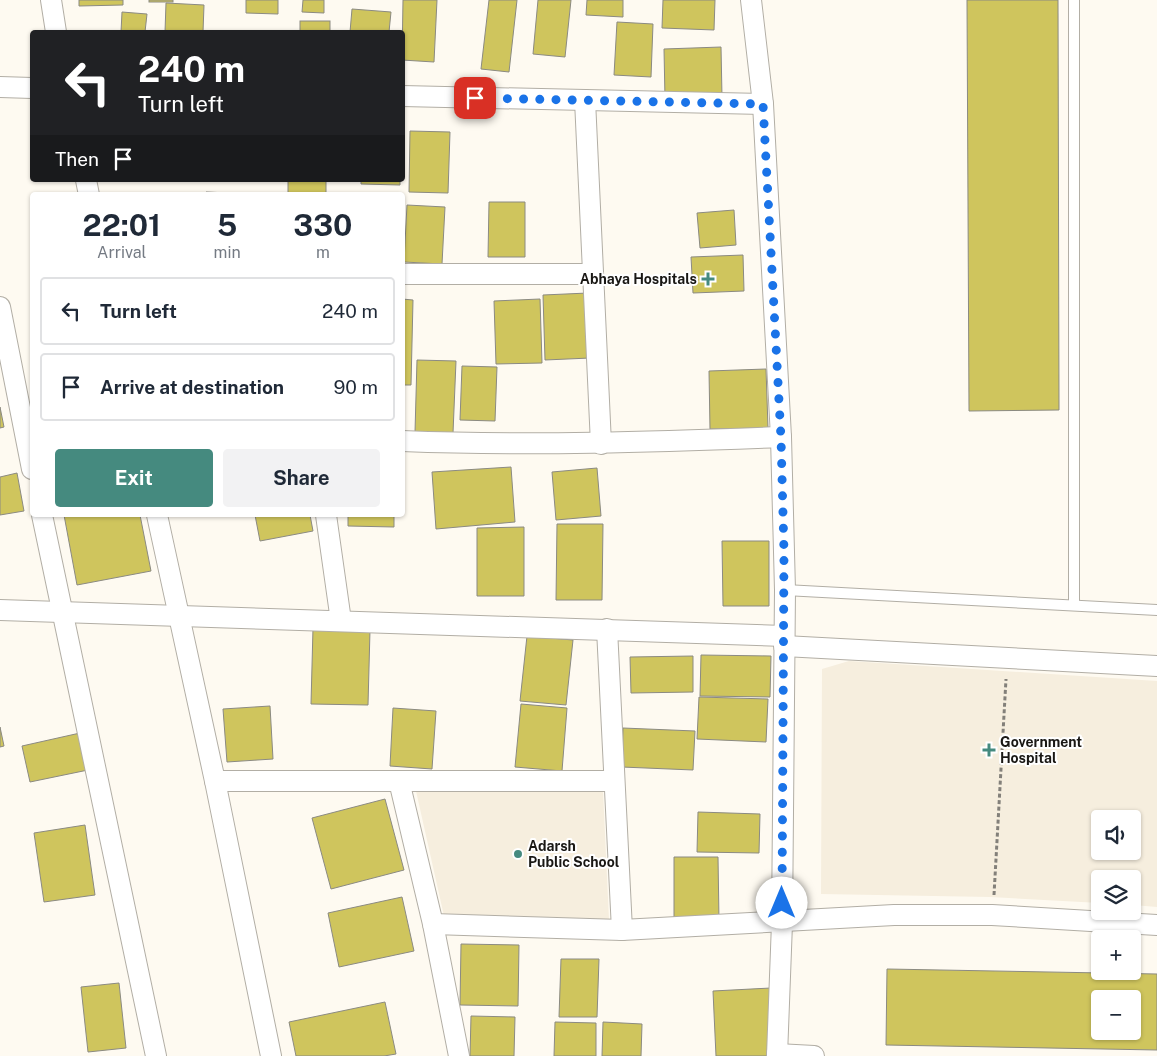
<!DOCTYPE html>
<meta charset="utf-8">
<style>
:root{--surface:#fff;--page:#f2f2f3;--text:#1f2937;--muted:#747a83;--line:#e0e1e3;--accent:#458a7f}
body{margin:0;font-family:"Public Sans",sans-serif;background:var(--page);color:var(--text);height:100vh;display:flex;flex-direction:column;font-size:19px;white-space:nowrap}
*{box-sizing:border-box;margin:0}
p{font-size:16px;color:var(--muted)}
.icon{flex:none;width:28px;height:28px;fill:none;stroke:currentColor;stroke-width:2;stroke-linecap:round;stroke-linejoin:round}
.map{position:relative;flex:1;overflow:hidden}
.details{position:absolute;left:30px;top:192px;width:375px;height:325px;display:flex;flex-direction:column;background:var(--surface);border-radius:5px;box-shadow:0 1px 4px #0004}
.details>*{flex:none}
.hud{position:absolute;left:30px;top:30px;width:375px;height:152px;border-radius:5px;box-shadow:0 1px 4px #0004;background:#202124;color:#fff;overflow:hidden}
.buttons{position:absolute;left:1091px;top:810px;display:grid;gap:10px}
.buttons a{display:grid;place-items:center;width:50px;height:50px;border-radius:5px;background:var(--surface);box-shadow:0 1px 4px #0004;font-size:25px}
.pin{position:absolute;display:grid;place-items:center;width:42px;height:42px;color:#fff;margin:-21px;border-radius:10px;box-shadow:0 2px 8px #0006}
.me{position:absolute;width:55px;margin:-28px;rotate:0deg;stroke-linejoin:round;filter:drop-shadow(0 0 4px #0008)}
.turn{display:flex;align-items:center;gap:18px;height:105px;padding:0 25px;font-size:22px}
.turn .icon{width:65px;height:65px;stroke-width:2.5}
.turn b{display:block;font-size:35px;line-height:42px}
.then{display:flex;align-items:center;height:48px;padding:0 25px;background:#0003;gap:10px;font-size:19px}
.eta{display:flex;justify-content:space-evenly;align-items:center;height:85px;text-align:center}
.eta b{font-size:30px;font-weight:700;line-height:35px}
.button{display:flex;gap:10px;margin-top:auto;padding:10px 25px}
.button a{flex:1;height:58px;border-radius:5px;background:var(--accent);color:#fff;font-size:20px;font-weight:700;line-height:58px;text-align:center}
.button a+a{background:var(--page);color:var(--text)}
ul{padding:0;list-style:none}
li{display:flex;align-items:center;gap:15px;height:68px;margin:0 10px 8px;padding:0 15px;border:2px solid var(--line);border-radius:5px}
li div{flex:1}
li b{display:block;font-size:19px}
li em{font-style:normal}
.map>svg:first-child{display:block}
</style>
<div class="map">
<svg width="1157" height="1056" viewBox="0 0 1157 1056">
<rect width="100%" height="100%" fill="#fefaf1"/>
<g fill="#f6eede" fill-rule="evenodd">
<path d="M849 661 1157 681V907L1133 905 1132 879H1100V903L990 897 821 894 822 669ZM1100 819H1132V851H1100Z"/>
<path d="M416 791H603L609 920 444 916Z"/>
</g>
<g fill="#cfc55d" stroke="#8b8a82" fill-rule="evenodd">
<path d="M79 0H123V5L79 6Z"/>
<rect x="149" y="0" width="24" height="2"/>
<path d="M246 0H278V14L246 13Z"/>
<path d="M303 0H324V13L302 12Z"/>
<path d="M403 0H437L434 62 402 60Z"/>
<path d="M489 0H517L509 72 481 69Z"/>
<path d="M538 0H571L565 57 533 54Z"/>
<path d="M587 0H623V17L586 15Z"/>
<path d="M663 0H715L714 30 662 28Z"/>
<path d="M967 0H1058L1059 410 969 411Z"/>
<path d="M166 3 204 5 203 32H165Z"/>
<path d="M352 9 391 12 389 32H350Z"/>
<path d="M122 12 147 14 145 32H121Z"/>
<rect x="300" y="21" width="30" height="11"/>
<path d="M617 22 653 24 651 77 614 75Z"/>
<path d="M721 47 722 97 665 99 664 49Z"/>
<path d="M410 131 450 132 448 193 409 192Z"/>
<path d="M288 180H326V194L288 193Z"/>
<path d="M361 180H400V185L361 184Z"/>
<path d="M206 192 251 194V195H206Z"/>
<path d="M489 202H525V257H488Z"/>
<path d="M407 205 445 207 442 264 404 262Z"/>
<path d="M734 210 736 245 700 248 697 213Z"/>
<path d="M743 255 744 291 693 293 691 257Z"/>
<path d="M588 293 590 358 545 360 543 295Z"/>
<path d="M402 299 413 300 411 385H402Z"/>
<path d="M540 299 542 363 496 364 494 301Z"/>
<path d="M417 360 456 361 453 433 415 432Z"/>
<path d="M462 366 497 367 495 421 460 420Z"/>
<path d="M766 369 768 428 710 429 709 371Z"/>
<path d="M0 407 4 427 0 428Z"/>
<path d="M511 467 515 522 436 529 432 472Z"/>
<path d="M597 468 601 516 556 520 552 472Z"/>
<path d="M17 473 24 511 0 515V477Z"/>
<path d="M64 515H140L151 571 77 585Z"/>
<path d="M255 515H310L313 531 260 541Z"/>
<path d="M348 515H394V527L348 526Z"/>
<path d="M557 524H603L602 600H556Z"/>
<path d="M524 527V596H477V528Z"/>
<path d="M722 541H769V606H723Z"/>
<path d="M313 628 370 630 368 705 311 704Z"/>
<path d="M527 636 573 640 566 705 520 701Z"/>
<path d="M701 655 771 656 770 697 700 696Z"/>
<path d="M693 656V692L631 693 630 657Z"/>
<path d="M699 697 768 699 766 742 697 739Z"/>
<path d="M521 704 567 708 562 771 515 767Z"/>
<path d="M270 706 273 759 227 762 223 709Z"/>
<path d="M393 708 436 711 432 769 390 766Z"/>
<path d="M0 727 4 746 0 747Z"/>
<path d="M623 728 695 731 693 770 622 767Z"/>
<path d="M80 733 88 770 30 782 22 746Z"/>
<path d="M385 799 404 870 331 889 312 818Z"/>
<path d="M698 812 760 814 759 853 697 852Z"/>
<path d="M85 825 95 895 44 902 34 833Z"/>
<path d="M674 857H718L719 921H674Z"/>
<path d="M402 897 414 951 339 967 328 913Z"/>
<path d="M461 944 519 945 518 1006 460 1005Z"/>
<path d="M561 959H599L597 1017H559Z"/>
<path d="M887 969 1157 974V1050L886 1045ZM1100 999H1132V1031H1100Z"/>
<path d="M119 983 126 1048 88 1052 81 987Z"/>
<path d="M771 988 773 1056H716L713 991Z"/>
<path d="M385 1002 396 1054 384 1056H296L289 1022Z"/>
<path d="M471 1016 515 1017 514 1056H470Z"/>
<path d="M555 1022 596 1023V1056H554Z"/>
<path d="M603 1022 642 1024 641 1056H602Z"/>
</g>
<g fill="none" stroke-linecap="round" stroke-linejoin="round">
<g stroke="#b2aea5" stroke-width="12">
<g id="lane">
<path d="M785 590 1157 610"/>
<path d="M1074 605V0"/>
</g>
</g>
<g stroke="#b2aea5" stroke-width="22">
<g id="street">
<path d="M51 0 56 32"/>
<path d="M751 0 763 104 781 437 785 590 782 923 777 1056"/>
<path d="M0 87 32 88"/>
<path d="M402 96 763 104"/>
<path d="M585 100 601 444"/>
<path d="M86 180 89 195"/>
<path d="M402 274H592"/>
<path d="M0 307 32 469"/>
<path d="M402 441C529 446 655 442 781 437"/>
<path d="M42 515 156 1056"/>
<path d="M157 515 215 781 271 1056"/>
<path d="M326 515 341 621"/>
<path d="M0 610 784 636"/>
<path d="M607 629 622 930"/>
<path d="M784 646 1157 666"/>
<path d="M215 781H613"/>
<path d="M399 781 433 924 459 1056"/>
<path d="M433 924 622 930 894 915H992L1157 925"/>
<path d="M777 1054 814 1056"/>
</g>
</g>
<path stroke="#83807a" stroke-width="3" stroke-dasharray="4 2.5" stroke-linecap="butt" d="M994 895 1006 679"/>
<use href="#lane" stroke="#fff" stroke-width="10"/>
<use href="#street" stroke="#fff" stroke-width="20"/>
</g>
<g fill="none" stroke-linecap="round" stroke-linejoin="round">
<path stroke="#1a73e8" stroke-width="9" stroke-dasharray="0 16.2" d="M475 98 763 104 781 438 784 552 782 903"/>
</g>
<g fill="#458a7f" stroke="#fff" stroke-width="2">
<path d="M705.5 271.5h5v5h5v5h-5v5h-5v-5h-5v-5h5z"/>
<path d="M986.5 742.5h5v5h5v5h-5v5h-5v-5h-5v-5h5z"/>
<circle cx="518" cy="854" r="5"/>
</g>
<g text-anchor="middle" stroke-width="4" stroke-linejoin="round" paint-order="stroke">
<g font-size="14" font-weight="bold" fill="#1a1815" stroke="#fff" text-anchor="start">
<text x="697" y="284" text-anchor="end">Abhaya Hospitals</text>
<text x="1000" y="747">Government<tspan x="1000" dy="16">Hospital</tspan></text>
<text x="528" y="851">Adarsh<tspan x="528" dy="16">Public School</tspan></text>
</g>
</g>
</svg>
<div class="buttons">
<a><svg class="icon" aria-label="sound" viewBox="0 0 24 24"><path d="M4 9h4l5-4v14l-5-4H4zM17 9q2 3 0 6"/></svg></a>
<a><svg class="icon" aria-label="layers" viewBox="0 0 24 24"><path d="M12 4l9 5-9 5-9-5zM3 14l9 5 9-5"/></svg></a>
<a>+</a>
<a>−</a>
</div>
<div class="pin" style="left:475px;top:98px;background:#d93025"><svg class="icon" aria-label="arrive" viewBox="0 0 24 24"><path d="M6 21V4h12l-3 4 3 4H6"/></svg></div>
<svg class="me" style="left:782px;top:903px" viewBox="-20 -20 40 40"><circle r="19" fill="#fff"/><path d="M0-13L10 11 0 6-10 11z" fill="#1a73e8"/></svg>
<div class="hud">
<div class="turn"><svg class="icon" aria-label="left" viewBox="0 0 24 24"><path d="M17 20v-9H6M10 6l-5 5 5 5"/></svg><div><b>240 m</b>Turn left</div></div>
<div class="then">Then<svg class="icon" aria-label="arrive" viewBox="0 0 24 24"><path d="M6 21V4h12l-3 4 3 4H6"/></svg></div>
</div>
<section class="details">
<div class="eta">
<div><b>22:01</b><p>Arrival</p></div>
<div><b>5</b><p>min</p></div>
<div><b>330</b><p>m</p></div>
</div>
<ul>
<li><svg class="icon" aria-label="left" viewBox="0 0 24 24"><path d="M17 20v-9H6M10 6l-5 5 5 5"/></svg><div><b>Turn left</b></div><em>240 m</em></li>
<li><svg class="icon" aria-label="arrive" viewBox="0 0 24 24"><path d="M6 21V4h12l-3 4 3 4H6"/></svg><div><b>Arrive at destination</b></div><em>90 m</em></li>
</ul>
<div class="button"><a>Exit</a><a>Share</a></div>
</section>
</div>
